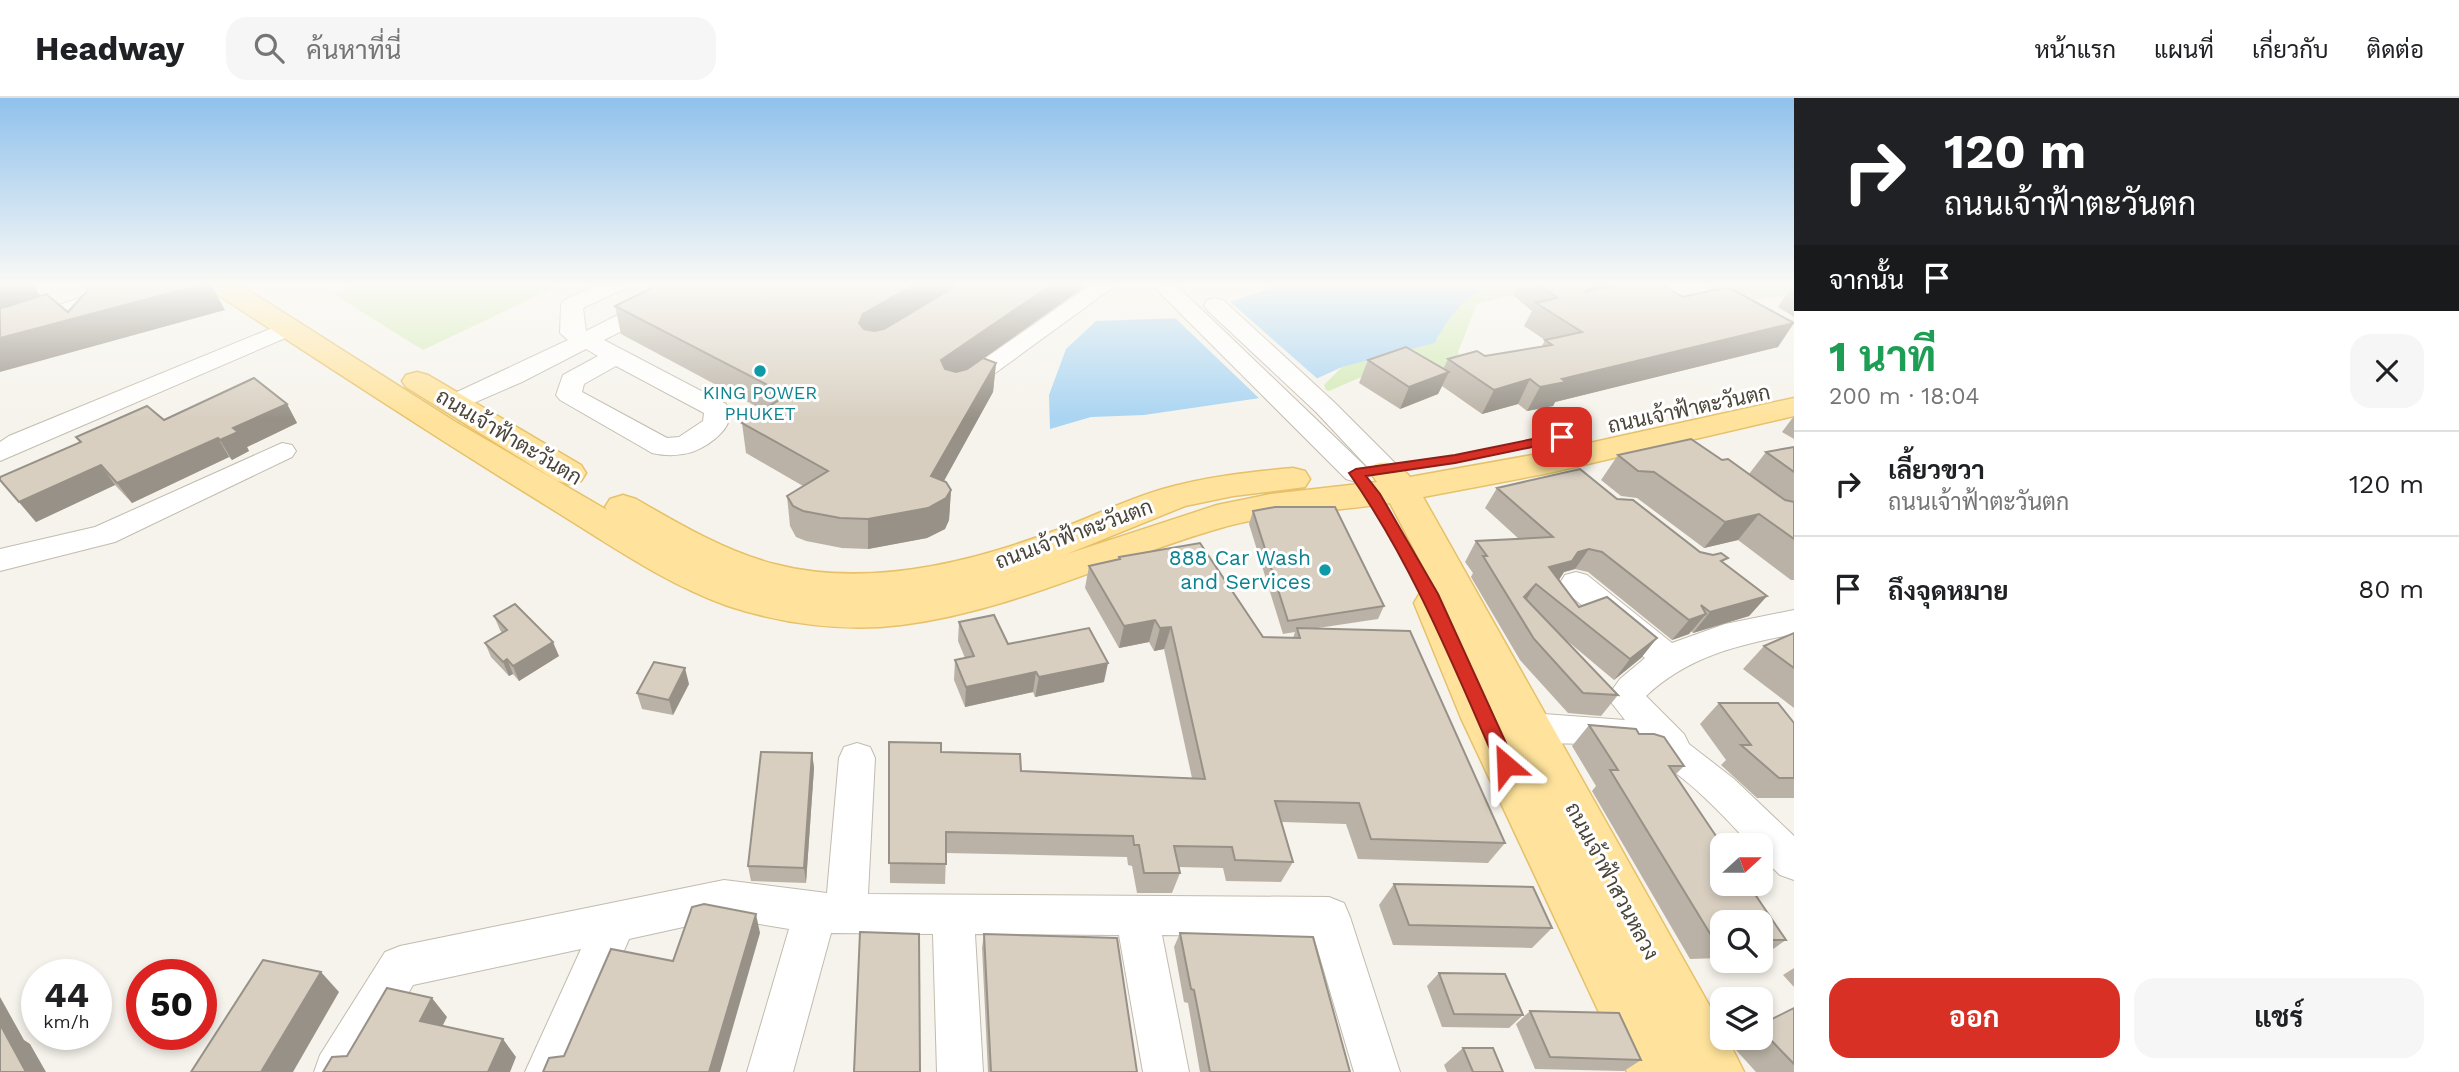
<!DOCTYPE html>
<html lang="th">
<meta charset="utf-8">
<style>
:root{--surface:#fff;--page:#f6f6f6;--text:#202124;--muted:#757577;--line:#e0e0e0;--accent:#d93025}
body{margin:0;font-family:"Work Sans",Sarabun,sans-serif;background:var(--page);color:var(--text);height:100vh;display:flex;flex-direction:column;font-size:26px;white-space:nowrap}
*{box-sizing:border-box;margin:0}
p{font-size:23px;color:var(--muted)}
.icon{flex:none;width:38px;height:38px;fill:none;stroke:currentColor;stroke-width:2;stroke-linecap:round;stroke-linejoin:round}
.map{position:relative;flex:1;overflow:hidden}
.sheet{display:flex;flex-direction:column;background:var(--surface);width:665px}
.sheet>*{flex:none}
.hud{background:#202124;color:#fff;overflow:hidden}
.needle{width:46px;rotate:69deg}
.fabs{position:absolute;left:1710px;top:735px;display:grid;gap:14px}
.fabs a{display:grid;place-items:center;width:63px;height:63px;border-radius:14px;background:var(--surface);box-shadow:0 4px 10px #0003;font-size:35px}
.speed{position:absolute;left:21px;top:861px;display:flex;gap:14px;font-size:35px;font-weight:700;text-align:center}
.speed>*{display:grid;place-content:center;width:91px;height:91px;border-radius:50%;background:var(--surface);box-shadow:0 4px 10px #0003;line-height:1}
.speed small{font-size:18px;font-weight:400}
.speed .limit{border:10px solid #d22;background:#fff;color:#111}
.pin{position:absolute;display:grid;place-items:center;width:60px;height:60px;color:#fff;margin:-30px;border-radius:14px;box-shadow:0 4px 10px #0006}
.me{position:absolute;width:77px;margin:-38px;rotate:334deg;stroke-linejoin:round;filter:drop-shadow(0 0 5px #0008)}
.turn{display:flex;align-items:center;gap:24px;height:147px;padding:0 35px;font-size:32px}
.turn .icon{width:91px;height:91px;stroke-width:2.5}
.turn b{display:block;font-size:49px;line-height:60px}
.then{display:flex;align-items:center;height:66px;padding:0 35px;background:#0003;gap:14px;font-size:26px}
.round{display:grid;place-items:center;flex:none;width:74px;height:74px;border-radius:21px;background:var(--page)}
.summary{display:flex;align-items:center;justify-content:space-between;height:119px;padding:0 35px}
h1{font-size:42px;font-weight:700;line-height:52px;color:#1e9e55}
.action{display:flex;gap:14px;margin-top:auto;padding:14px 35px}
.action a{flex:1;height:80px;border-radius:21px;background:var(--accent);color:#fff;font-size:28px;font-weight:700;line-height:80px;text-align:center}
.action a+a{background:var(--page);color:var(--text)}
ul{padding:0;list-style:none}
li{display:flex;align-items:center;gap:21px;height:105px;padding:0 35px;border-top:2px solid var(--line)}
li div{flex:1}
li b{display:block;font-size:26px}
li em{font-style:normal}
header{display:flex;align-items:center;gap:42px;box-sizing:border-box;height:98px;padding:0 35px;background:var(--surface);border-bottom:2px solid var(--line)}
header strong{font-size:33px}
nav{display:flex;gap:38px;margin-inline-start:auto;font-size:24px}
.search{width:490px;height:63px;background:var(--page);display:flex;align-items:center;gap:18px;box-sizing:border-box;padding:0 24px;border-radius:21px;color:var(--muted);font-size:26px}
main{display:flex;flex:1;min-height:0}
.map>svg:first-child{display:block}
</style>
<header>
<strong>Headway</strong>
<div class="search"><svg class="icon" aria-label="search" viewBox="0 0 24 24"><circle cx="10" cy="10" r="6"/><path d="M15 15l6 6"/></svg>ค้นหาที่นี่</div>
<nav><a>หน้าแรก</a><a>แผนที่</a><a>เกี่ยวกับ</a><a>ติดต่อ</a></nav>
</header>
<main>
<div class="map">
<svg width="1794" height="974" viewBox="0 0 1794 974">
<rect width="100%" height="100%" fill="#f6f3ec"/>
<g fill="#d2eab5">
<path d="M360 185H564L423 252 333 196Z"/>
<path d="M1502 185H1561L1477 206 1458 254 1465 274 1394 265 1329 293 1326 292 1324 287 1342 269 1435 245C1451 214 1467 195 1502 185Z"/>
<path d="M1710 185H1794V197L1750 202 1747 217 1786 240 1642 200 1708 194Z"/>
</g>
<path fill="#a9d4f2" d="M1272 185H1502C1467 195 1451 214 1435 245L1342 269 1281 297 1144 317 1091 319 1050 331 1049 297 1066 251 1096 223 1184 220 1270 190Z"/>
<path fill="#f6f3ec" d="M1227 201 1320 283 1282 300 1262 303 1172 217 1184 216Z"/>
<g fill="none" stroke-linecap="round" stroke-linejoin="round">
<g stroke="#c2bbae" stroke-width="2">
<g id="minor">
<path d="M121 185H153L150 190 28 234 0 238V224L17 222Z"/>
<path d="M600 185H629L626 190 583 210 586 233 681 185H709L706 190 604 242 726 306C740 327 709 348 692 354 679 358 665 358 652 355L560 302 556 297 563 277 598 258 586 251 522 284 462 310 453 313 444 310 440 305 444 300 568 242 560 235 561 207 564 202ZM616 268 704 315 703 323 679 339 667 340 582 294 584 286Z"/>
<path d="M1093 185H1119L969 294 960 297 951 294 947 289 951 284Z"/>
<path d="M1150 185H1174L1366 369 1370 375 1366 381 1356 384 1346 381Z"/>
<path d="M1215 200 1223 202 1334 304 1396 366 1400 372 1396 378 1386 381 1376 378 1316 314 1207 212 1204 207 1207 202Z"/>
<path d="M289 223 297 225 301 230 297 235 0 363V344L9 338Z"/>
<path d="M282 345 292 347 296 353 292 359 115 444 0 473V451L95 429Z"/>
<path d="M1576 474 1587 477 1672 545 1725 526 1794 512V536C1738 547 1689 558 1646 598L1684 636 1689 646 1734 681 1794 738V782L1780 777 1760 758V747H1751C1720 715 1677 665 1633 653 1600 644 1564 646 1530 645L1517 640 1512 630 1517 620 1530 615 1625 622 1607 599 1620 581 1645 560 1565 493 1560 485 1565 477Z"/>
<path d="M857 645 870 649 875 660 868 796 1329 799 1344 805 1350 819 1400 974H1354L1314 839 1162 837 1189 974H1143L1119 837 975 836 983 974H937L933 836 831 835 793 974H747L789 831 724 820 629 841 572 974H525L581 851 413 887 363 974H314L320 957 385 854 400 848 724 782 827 795 839 660 844 649Z"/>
</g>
</g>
<g stroke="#e6c16a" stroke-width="3">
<g id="major">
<path d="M205 185H237L454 323 607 412 605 409 610 401 623 397 636 401C679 426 725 453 774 466 866 490 967 466 1054 433 1090 420 1125 402 1163 391 1205 379 1249 374 1293 370L1305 373 1310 381 1305 389 1233 398 1185 408 1067 456 994 480 1217 407 1271 396 1377 384 1370 374 1375 366C1392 362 1399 366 1410 379L1549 354 1794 300V318L1549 375 1423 399 1695 882 1722 930V940H1727L1744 974H1627L1461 620 1414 505 1420 495 1435 491 1390 405C1333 414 1273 414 1217 431 1111 462 1012 513 901 527 844 534 783 526 728 508 663 485 606 444 547 408 433 338 321 264 209 191Z"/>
<path d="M417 274 428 277 581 367 586 375 581 383 569 386 557 383 406 289 402 283 406 277Z"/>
</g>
</g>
<use href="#minor" fill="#fff" fill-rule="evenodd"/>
<use href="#major" fill="#ffe39c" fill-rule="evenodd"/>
</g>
<g fill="#bab2a6">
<path d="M662 185H1090L984 260 996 265 993 294 944 383 951 392 949 422 945 431 927 440 868 451 842 450 806 443 796 439 790 428 787 398 803 388 746 355 742 325 763 312 621 236 615 208Z"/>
<path d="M1519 185H1613L1608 190 1778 249 1555 304 1553 308 1527 313 1518 306 1482 316 1442 288 1438 296 1400 311 1359 285 1368 262 1443 271 1448 261 1485 258 1542 248 1545 242 1524 228 1532 213 1513 197Z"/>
<path d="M1794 185V219L1778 209Z"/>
<path d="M287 306 297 325 247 349 249 353 232 362 229 359 132 405 115 387 36 424 0 382 80 345 76 339 164 322Z"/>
<path d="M1794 318V341L1782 334Z"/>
<path d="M1794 349V482H1791L1738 442 1704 450 1637 400 1621 398 1601 382 1618 357 1722 362 1749 376 1766 354Z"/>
<path d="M1497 390 1617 401 1700 454 1724 466 1767 498 1749 518 1693 535 1691 533 1689 536 1672 542 1588 474 1575 471 1564 474 1559 482 1579 509 1657 540 1641 560 1614 582 1565 541 1618 597 1601 618 1568 615 1520 562 1471 479 1473 475 1465 464 1476 443 1519 441 1485 410Z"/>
<path d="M1253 413 1384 508 1378 521 1318 530 1505 745 1488 765 1358 761 1346 726 1282 724 1293 764 1281 784 1226 783 1223 770 1178 769 1180 775 1172 795H1137L1132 768 1128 767 1127 759 946 755 945 786 890 785 889 644 941 654 1021 673 1192 680 1164 551 1154 553 1149 544 1119 550 1085 490 1089 468 1118 462 1119 459 1263 539 1293 540 1295 534 1283 536 1249 426Z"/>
<path d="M494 518 559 558 519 583 513 576 509 578 491 559 485 545 502 535 500 532Z"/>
<path d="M959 524 1008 546 1104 584 1035 599 1033 594 965 609 954 582 955 562 965 560 958 543Z"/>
<path d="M1794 535V610L1743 571 1764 548Z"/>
<path d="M689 586 673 617 642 611 637 595Z"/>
<path d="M1719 605 1794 625V700H1757L1721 667 1726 662 1700 626Z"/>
<path d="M1589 627 1639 636 1684 668 1675 677 1786 842 1760 860V824H1722V860L1690 861 1592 693 1596 688 1572 648Z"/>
<path d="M812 655 814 670 806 785 751 783 748 768Z"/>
<path d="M1394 786 1552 830 1532 850 1393 847 1379 807Z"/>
<path d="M1180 835 1350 974H1200L1188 905 1184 904 1174 849Z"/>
<path d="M984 836 1137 974H988L982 850Z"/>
<path d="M1794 870V889L1783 877Z"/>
<path d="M1439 875 1523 917 1509 930 1442 929 1427 888Z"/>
<path d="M1794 910V974H1756L1736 952 1732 945 1740 940H1760V927Z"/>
<path d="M1530 913 1641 962 1624 973 1535 971 1516 926Z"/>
<path d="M1463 950 1503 974H1447L1444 967Z"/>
</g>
<g fill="#979187">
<path d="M16 185H32L47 208 0 222V190Z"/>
<path d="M210 185 225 212 0 274V240Z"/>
<path d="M917 185H963L864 245 859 225 863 216Z"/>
<path d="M1054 185H1090L940 291 941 262Z"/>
<path d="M1597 185H1613L1572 218 1585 194Z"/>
<path d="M1794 225 1778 249 1555 304 1553 308 1527 313 1540 289 1562 281Z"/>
<path d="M996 265 993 294 930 408 931 378Z"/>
<path d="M1449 274 1438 296 1400 311 1409 289Z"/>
<path d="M1530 281 1518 306 1482 316 1494 292Z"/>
<path d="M287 306 297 325 247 349 249 353 232 362 220 342 233 330Z"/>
<path d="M218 340 229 359 132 405 117 385Z"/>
<path d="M101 367 115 387 36 424 19 404Z"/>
<path d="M951 392 949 422 945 431 927 440 868 451V421Z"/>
<path d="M1759 416 1738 442 1704 450 1725 424Z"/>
<path d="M1589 451 1575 471 1564 474 1558 483 1549 469 1578 454Z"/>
<path d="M1536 486 1523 507 1524 499Z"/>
<path d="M1767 498 1749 518 1693 535 1710 514Z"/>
<path d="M1706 516 1689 536 1672 542 1689 522Z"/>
<path d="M1155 522 1149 544 1119 550 1124 528Z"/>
<path d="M1171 529 1164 551 1154 553 1160 530Z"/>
<path d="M1657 540 1641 560 1614 582 1630 561Z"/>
<path d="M553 544 559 558 519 583 513 568Z"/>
<path d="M507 561 513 576 509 578 503 564Z"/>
<path d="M1108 565 1104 584 1035 599 1039 579Z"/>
<path d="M685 570 689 586 673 617 669 602Z"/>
<path d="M1036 574 1033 594 965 609 966 589Z"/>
<path d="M812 655 814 670 806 785 804 770Z"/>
<path d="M756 816 760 835 720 974H709Z"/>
<path d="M321 874 339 894 293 974H261Z"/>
<path d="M0 899 24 942 30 946 46 974H26L0 932Z"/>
<path d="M432 900 447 919 436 941 420 923Z"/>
<path d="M503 941 516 959 510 974H488Z"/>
</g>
<g fill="#d8cfc1" stroke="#979187" stroke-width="2">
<path d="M0 185H16L0 190Z"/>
<path d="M80 185H208L0 240V210L9 208 46 196 68 214 88 192Z"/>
<path d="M662 185H917L863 216 859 225 864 231 874 233 884 231 961 185H1054L941 262 945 271 956 274 967 271 983 260 996 265 931 378 946 384 951 392 946 400 928 410 868 421 840 420 803 413 793 408 787 398 828 373 742 325 787 297 615 208Z"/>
<path d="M1538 185H1597L1585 194 1629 185H1658L1683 199 1728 189 1794 225 1562 281 1566 284 1540 289 1530 281 1494 292 1448 261 1477 253 1485 258 1552 247 1545 242 1582 234 1536 205 1557 200Z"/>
<path d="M1406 249 1449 274 1409 289 1368 262Z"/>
<path d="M254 280 287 306 233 330 238 334 220 342 218 340 117 385 101 367 19 404 0 382V379L81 344 76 339 147 308 164 322Z"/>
<path d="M1691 341 1722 362 1728 361 1785 402 1794 404V441L1759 416 1725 424 1654 374 1638 373 1618 357Z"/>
<path d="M1794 349V374L1766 354Z"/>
<path d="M1580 371 1617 401 1633 402 1700 454 1713 457 1721 455 1728 460 1721 463 1767 498 1710 514 1701 507 1706 516 1689 522 1602 454 1589 451 1578 454 1572 463 1549 469 1579 509 1607 499 1657 540 1630 561 1536 486 1524 499 1618 597 1583 595 1534 541 1483 458H1487L1476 443 1553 439 1497 390Z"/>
<path d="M1275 409H1335L1384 508 1288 523 1253 413Z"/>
<path d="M1200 445 1263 539 1300 540 1297 530 1410 533 1505 745 1371 741 1359 705 1275 703 1293 764 1235 762 1232 749 1174 748 1180 775H1144L1139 747H1134L1133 738 946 734V766L889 765V644L941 645V654L1020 656 1021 673 1205 681 1171 529 1160 530 1155 522 1124 528 1089 468 1120 461 1119 459Z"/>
<path d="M515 506 553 544 513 568 507 561 503 564 485 545 507 532 494 518Z"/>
<path d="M994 517 1008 546 1089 530 1108 565 1039 579 1036 574 966 589 955 562 974 558 959 524Z"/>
<path d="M1794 535V570L1764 548Z"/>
<path d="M654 564 685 570 669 602 637 595Z"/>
<path d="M1719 605H1778L1794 625V680H1779L1741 647H1751Z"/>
<path d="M1589 627 1636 631 1639 636H1654L1664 639 1684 668H1669L1722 747V786H1748L1786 842H1760V824H1722V842H1714L1610 672H1618Z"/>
<path d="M761 654 812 655 804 770 748 768Z"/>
<path d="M1394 786 1533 789 1552 830 1409 827Z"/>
<path d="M704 806 756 816 709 974H543L549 960 564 958 611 851 673 863 692 809Z"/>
<path d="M860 834 919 836 920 974H854Z"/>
<path d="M1180 835 1313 839 1350 974H1210L1194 892 1191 891Z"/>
<path d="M984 836 1117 840 1137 974H991Z"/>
<path d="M263 862 321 874 261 974H191Z"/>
<path d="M1439 875 1505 876 1523 917 1454 916Z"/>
<path d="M387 890 432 900 420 923 503 941 488 974H323L332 959 347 958Z"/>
<path d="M1794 910V966L1764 935 1760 929V927Z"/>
<path d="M1530 913 1619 915 1641 962 1550 959Z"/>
<path d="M1 928 26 974H0V929Z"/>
<path d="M1463 950H1493L1503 974H1473Z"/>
</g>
<linearGradient id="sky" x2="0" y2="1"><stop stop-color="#8fc1ec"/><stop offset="0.58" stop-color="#fbfaf6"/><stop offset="1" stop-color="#fbfaf6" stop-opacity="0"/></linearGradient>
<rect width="1794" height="321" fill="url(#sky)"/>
<path fill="#d93025" stroke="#8d1f18" stroke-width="2" d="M1562 335 1568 339 1566 342 1455 365 1366 378 1380 396 1438 496 1516 667 1513 673 1506 675 1500 673 1497 667C1453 567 1412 465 1349 375L1356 371 1455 357Z"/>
<g fill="#0f9aa8" stroke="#fff" stroke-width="2.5">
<circle cx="760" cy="273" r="7"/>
<circle cx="1325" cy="472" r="7"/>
</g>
<g text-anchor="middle" stroke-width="6" stroke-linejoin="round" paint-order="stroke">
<g font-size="18" fill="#0d838f" stroke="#fff">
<text x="760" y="301">KING POWER<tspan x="760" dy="21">PHUKET</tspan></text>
</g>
<g font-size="21" fill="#4b4439" stroke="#fff">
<text transform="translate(1689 311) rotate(-12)" y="7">ถนนเจ้าฟ้าตะวันตก</text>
<text transform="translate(509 339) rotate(31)" y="7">ถนนเจ้าฟ้าตะวันตก</text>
<text transform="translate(1074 436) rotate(-20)" y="7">ถนนเจ้าฟ้าตะวันตก</text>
<text transform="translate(1612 783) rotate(62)" y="7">ถนนเจ้าฟ้าสวนหลวง</text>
</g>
<g font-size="21" fill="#0d838f" stroke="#fff" text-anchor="end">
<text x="1311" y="467">888 Car Wash<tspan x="1311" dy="24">and Services</tspan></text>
</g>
</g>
</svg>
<div class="fabs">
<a><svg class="needle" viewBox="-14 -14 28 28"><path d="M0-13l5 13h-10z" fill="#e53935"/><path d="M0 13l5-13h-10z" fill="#757577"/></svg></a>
<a><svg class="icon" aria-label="search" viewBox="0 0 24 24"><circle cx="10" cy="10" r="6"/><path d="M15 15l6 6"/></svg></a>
<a><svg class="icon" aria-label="layers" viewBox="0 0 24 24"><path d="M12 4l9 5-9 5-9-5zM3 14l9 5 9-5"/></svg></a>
</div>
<div class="speed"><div>44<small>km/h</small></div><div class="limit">50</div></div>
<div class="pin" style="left:1562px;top:339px;background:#d93025"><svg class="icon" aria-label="arrive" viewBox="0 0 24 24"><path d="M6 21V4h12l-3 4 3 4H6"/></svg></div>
<svg class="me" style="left:1506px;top:667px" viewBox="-20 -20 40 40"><path d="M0-17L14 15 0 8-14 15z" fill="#d93025" stroke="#fff" stroke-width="4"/></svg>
</div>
<section class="sheet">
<div class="hud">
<div class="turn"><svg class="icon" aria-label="right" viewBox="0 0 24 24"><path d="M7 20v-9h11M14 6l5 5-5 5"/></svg><div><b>120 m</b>ถนนเจ้าฟ้าตะวันตก</div></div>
<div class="then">จากนั้น<svg class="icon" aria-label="arrive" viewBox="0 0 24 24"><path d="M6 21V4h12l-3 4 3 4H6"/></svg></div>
</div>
<div class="summary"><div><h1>1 นาที</h1><p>200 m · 18:04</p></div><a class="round"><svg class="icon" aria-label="close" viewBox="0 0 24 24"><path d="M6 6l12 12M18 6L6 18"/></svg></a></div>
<ul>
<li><svg class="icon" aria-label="right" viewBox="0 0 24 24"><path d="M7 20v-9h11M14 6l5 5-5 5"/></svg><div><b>เลี้ยวขวา</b><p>ถนนเจ้าฟ้าตะวันตก</p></div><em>120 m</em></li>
<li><svg class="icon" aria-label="arrive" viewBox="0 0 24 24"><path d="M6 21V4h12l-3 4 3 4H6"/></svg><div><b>ถึงจุดหมาย</b></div><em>80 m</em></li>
</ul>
<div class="action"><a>ออก</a><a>แชร์</a></div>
</section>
</main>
